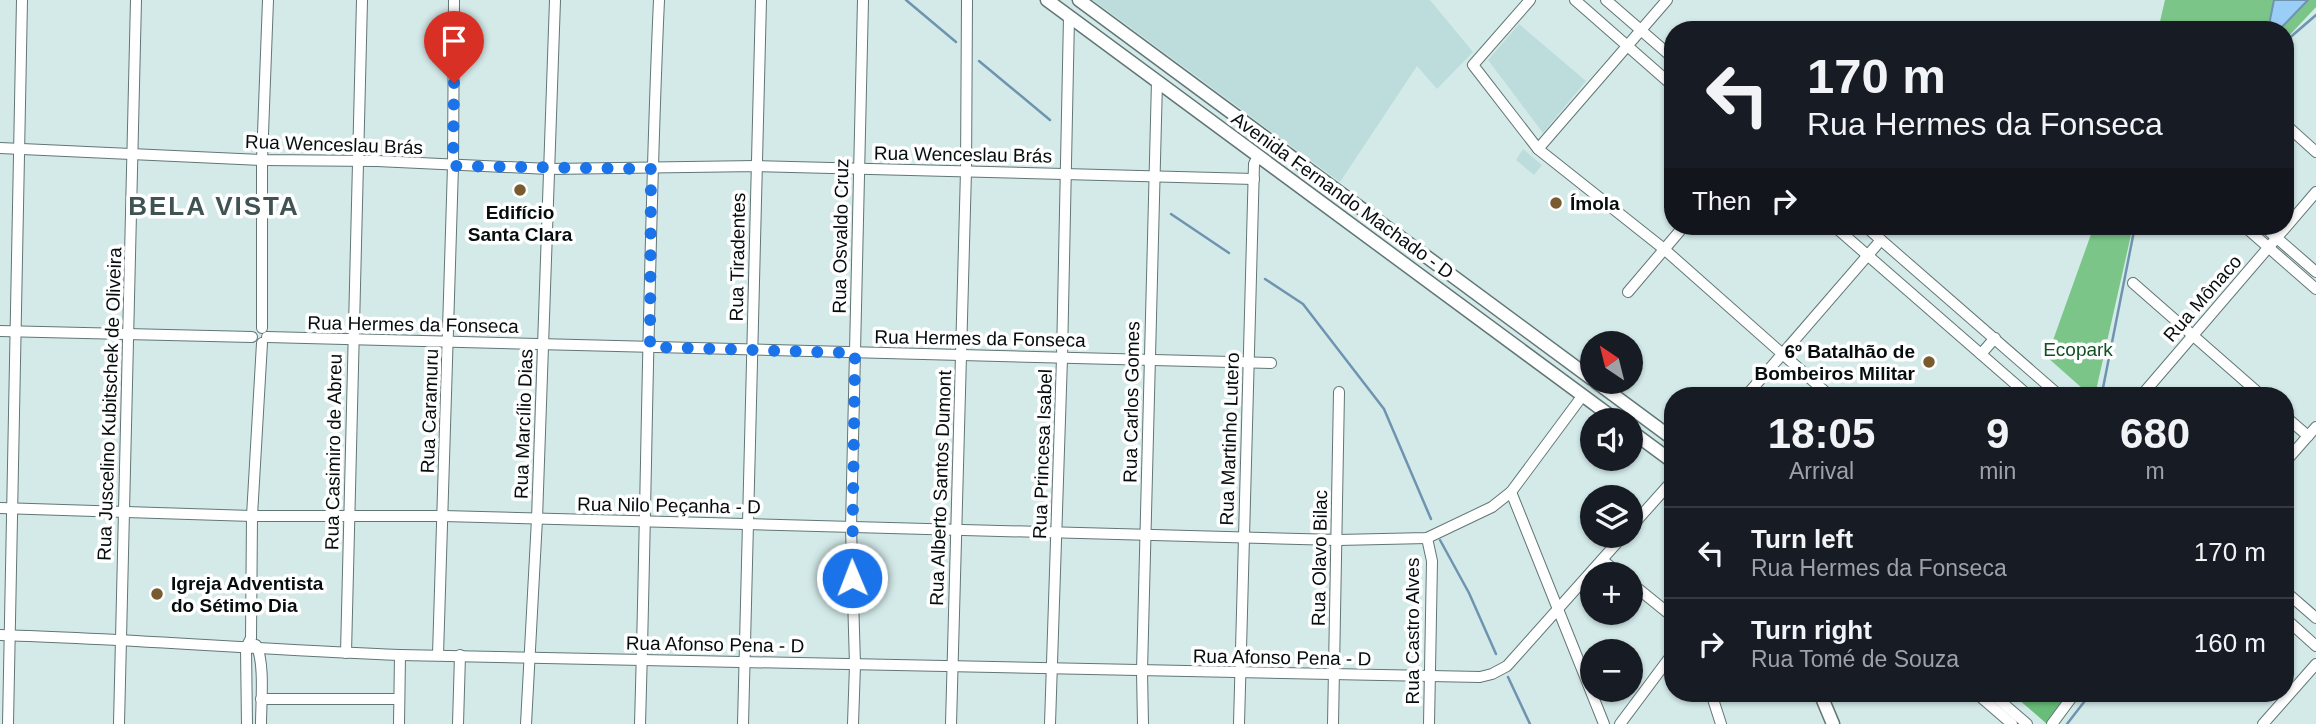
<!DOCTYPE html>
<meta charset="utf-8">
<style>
:root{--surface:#171b24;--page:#20242c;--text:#f1f3f6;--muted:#9ea1a6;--line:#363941}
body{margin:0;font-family:Arial,sans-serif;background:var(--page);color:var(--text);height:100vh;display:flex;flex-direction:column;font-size:26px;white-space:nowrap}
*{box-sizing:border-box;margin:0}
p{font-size:23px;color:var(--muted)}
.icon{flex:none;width:38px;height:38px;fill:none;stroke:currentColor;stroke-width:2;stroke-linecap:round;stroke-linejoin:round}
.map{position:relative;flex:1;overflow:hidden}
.details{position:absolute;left:1664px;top:387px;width:630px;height:315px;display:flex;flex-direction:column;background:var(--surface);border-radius:28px;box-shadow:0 2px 5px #0004}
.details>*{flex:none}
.top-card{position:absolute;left:1664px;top:21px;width:630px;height:214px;border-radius:28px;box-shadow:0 2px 5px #0004;background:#171b24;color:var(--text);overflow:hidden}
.needle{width:46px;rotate:325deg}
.buttons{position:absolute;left:1580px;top:331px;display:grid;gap:14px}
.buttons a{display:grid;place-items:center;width:63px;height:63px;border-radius:50%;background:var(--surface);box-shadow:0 2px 5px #0004;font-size:35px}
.pin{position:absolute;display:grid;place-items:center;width:60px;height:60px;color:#fff;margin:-72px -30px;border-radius:50% 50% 50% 0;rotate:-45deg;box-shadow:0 0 7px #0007}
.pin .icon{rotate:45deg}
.me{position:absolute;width:77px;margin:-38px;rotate:359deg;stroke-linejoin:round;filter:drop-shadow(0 0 5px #0008)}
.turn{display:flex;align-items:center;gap:24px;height:147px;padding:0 28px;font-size:32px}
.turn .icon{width:91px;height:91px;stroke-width:2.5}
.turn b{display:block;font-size:49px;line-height:60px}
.then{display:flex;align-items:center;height:66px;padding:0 28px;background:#0003;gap:14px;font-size:26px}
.eta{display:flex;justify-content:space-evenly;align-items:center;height:119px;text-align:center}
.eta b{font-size:42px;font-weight:600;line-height:49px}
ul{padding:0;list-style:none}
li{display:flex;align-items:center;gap:21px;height:91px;padding:0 28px;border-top:2px solid var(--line)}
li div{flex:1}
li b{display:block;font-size:26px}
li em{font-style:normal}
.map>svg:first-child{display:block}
</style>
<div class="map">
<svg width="2316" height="724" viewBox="0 0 2316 724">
<rect width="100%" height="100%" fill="#d3eae9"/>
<g fill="#bddddd">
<path d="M1093 0H1430L1473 52 1437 89 1417 66 1340 182Z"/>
<path d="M1519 24 1586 81 1543 133 1488 60Z"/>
<path d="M1523 149 1542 165 1534 175 1516 160Z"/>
</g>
<g fill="#7bc589">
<path d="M2165 0H2316V7L2286 39V30H2158Z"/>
<path d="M2094 226H2133L2095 395 2091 396 2047 357Z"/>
</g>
<path fill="#68bd79" d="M2011 693H2072L2047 724Z"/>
<path fill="#9bcef6" stroke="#6e94b0" stroke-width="2" d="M2274 0H2308L2279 30H2268Z"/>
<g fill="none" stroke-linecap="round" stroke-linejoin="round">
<g stroke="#6e94b0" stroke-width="2.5">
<path d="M906 0 956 42"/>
<path d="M2286 41 2316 15"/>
<path d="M979 61 1050 120"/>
<path d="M1171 214 1229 253"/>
<path d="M1265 279 1303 304 1384 409 1431 519"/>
<path d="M2102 393 2135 226"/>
<path d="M1440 540 1469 593 1496 654"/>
<path d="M1508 677 1530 724"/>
<path d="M2067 724 2091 693"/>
</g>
<g stroke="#627676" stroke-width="12">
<g id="minor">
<path d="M1530 0 1473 65 1538 149 1664 249 1830 396"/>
<path d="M1575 0 1673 86"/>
<path d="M1606 0 1673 58"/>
<path d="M2286 125 2316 152"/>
<path d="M0 148 262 160 377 161 549 169 757 166 1254 179"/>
<path d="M1538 149 1667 0"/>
<path d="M1834 226 2029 396"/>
<path d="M1865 226 2060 396"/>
<path d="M2244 226 2316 289"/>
<path d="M2263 226 2316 272"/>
<path d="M2133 283 2262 396"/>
<path d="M1628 292 1684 226"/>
<path d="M262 328V160L268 0"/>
<path d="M0 331 252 337"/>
<path d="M267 337 1271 363"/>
<path d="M1981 354 1995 338"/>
<path d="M1746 396 1881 240"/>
<path d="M2141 396 2316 192"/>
<path d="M2286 417 2308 436"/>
<path d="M2286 461 2316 427"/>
<path d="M1511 492 1604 724"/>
<path d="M0 508 252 516H443L1338 540 1427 538 1492 507 1511 492 1583 395"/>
<path d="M1631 527 1673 480"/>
<path d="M1427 538 1432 561 1429 724"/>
<path d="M1602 560 1620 574"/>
<path d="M1631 583 1673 617"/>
<path d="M2286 592 2316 618"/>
<path d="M2286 619 2316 646"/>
<path d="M0 635C133 639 266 650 400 655L1480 677 1492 674 1507 666 1623 536"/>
<path d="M256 645C265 662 261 703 261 724"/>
<path d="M346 653 362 0"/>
<path d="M438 655 453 166 454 0"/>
<path d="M1711 693 1721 724"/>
<path d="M1976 693 2012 724"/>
<path d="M1991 693 2027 724"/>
<path d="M261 699H399"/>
<path d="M8 724 22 0"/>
<path d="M119 724 136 0"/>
<path d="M247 724 246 648 251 638 252 516 262 343"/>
<path d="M399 724 400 655"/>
<path d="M458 724 460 655"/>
<path d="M526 724 537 519 555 0"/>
<path d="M640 724C647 483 648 241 659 0"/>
<path d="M743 724 761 0"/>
<path d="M853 724 855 665 851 527 863 0"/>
<path d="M951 724 966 171 967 0"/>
<path d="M1050 724 1062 358 1069 17"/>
<path d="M1143 724 1142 671 1157 81"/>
<path d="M1239 724 1254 164 1258 156"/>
<path d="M1333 724 1339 392"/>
<path d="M1620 724 1673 653"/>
<path d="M2052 724 2075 693"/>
<path d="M2263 724 2316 664"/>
</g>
</g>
<g stroke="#627676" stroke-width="15">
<g id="major">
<path d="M1047 0 1616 420"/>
<path d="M1079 0 1592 379"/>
<path d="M1596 382 1673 439"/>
<path d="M1631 431 1673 462"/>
<path d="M1820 693 1833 724"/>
</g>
</g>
<use href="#minor" stroke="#fff" stroke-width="10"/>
<use href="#major" stroke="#fff" stroke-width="12"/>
</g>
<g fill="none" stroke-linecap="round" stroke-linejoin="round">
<path stroke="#1a73e8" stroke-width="12" stroke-dasharray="0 21.6" d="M454 83 453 166 651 169 650 347 855 353 852 578"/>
</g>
<g fill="#785c2f" stroke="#fff" stroke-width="2.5">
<circle cx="520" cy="190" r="7"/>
<circle cx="1556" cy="203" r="7"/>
<circle cx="1929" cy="362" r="7"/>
<circle cx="157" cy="594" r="7"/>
</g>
<g text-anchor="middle" stroke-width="7" stroke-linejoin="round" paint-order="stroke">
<g font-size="19" fill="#060d0d" stroke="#fff">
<text transform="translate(334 144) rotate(2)" y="7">Rua Wenceslau Brás</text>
<text transform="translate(963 154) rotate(1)" y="7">Rua Wenceslau Brás</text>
<text transform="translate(1343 195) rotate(36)" y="7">Avenida Fernando Machado - D</text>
<text transform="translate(840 236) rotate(-89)" y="7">Rua Osvaldo Cruz</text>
<text transform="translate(737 257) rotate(-89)" y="7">Rua Tiradentes</text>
<text transform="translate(2202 298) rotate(-49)" y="7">Rua Mônaco</text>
<text transform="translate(413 324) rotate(1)" y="7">Rua Hermes da Fonseca</text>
<text transform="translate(980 338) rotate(1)" y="7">Rua Hermes da Fonseca</text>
<text transform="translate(1131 402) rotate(-89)" y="7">Rua Carlos Gomes</text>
<text transform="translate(109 404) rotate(-88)" y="7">Rua Juscelino Kubitschek de Oliveira</text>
<text transform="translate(429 411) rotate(-88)" y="7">Rua Caramuru</text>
<text transform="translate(523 424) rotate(-88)" y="7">Rua Marcílio Dias</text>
<text transform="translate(1229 439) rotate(-88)" y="7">Rua Martinho Lutero</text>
<text transform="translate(333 452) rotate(-89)" y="7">Rua Casimiro de Abreu</text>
<text transform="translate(1042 454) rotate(-88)" y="7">Rua Princesa Isabel</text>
<text transform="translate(940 488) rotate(-88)" y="7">Rua Alberto Santos Dumont</text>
<text transform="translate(669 505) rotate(1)" y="7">Rua Nilo Peçanha - D</text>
<text transform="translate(1319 558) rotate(-89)" y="7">Rua Olavo Bilac</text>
<text transform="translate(1412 631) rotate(-90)" y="7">Rua Castro Alves</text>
<text transform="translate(715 644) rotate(1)" y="7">Rua Afonso Pena - D</text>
<text transform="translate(1282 657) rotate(1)" y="7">Rua Afonso Pena - D</text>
</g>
<g font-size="19" font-weight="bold" fill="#060d0d" stroke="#fff" text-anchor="start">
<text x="1570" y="210">Ímola</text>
<text x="520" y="219" text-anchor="middle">Edifício<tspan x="520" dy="22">Santa Clara</tspan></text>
<text x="1915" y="358" text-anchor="end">6º Batalhão de<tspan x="1915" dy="22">Bombeiros Militar</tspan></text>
<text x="171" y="590">Igreja Adventista<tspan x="171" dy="22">do Sétimo Dia</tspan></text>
</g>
<g font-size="19" fill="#115024" stroke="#fff">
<text x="2078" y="356">Ecopark</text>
</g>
<g font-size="26" font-weight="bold" letter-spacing="2" fill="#405353" stroke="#fff">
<text x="214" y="215">BELA VISTA</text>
</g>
</g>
</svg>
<div class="buttons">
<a><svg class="needle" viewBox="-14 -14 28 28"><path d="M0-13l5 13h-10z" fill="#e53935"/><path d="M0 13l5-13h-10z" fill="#9ea1a6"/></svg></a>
<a><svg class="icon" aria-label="sound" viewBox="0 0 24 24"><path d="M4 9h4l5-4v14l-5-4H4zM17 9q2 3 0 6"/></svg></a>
<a><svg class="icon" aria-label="layers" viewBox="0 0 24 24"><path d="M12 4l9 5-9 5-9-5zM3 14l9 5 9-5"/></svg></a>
<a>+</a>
<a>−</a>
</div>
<div class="pin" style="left:454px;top:83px;background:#d93025"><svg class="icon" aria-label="arrive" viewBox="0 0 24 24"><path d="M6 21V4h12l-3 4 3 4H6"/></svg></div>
<svg class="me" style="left:852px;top:578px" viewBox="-20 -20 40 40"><circle r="17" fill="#1a73e8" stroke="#fff" stroke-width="3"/><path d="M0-11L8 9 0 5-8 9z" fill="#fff"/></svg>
<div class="top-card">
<div class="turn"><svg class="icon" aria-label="left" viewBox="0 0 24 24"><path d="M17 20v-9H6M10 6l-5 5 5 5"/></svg><div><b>170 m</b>Rua Hermes da Fonseca</div></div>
<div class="then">Then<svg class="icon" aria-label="right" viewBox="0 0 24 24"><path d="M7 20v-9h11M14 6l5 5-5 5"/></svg></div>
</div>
<section class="details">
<div class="eta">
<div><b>18:05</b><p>Arrival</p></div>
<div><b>9</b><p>min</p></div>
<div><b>680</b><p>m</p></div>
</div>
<ul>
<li><svg class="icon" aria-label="left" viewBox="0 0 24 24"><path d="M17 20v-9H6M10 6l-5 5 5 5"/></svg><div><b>Turn left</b><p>Rua Hermes da Fonseca</p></div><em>170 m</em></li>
<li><svg class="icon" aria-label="right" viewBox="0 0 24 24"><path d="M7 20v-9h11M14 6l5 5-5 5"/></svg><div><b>Turn right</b><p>Rua Tomé de Souza</p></div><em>160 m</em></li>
</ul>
</section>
</div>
